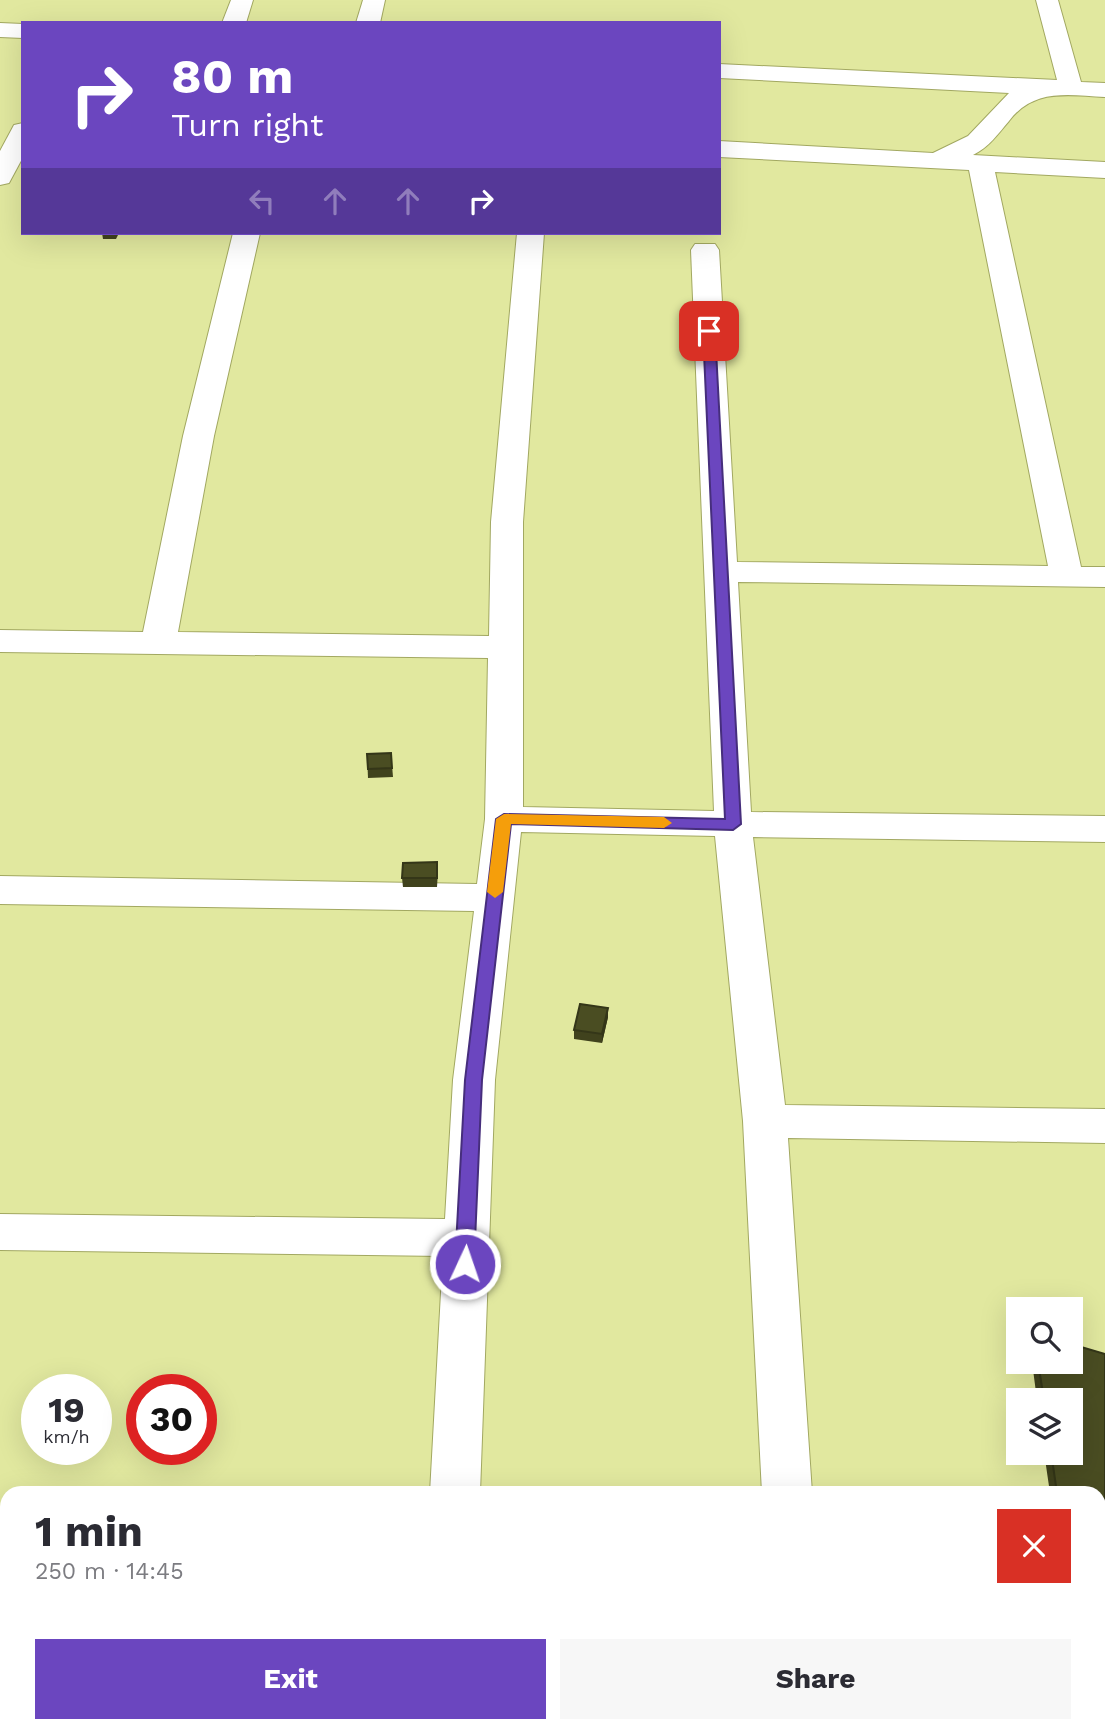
<!DOCTYPE html>
<meta charset="utf-8">
<style>
:root{--surface:#fff;--page:#f7f7f7;--text:#2b2b33;--muted:#7c7c81;--accent:#6b46bf}
body{margin:0;font-family:"Work Sans",sans-serif;background:var(--page);color:var(--text);height:100vh;display:flex;flex-direction:column;font-size:26px;white-space:nowrap}
*{box-sizing:border-box;margin:0}
p{font-size:23px;color:var(--muted)}
.icon{flex:none;width:38px;height:38px;fill:none;stroke:currentColor;stroke-width:2;stroke-linecap:round;stroke-linejoin:round}
.map{position:relative;flex:1;overflow:hidden}
.panel{position:absolute;left:0px;top:1486px;width:1106px;height:247px;display:flex;flex-direction:column;background:var(--surface);border-radius:21px 21px 0 0;box-shadow:0 7px 28px #0002}
.panel>*{flex:none}
.top-card{position:absolute;left:21px;top:21px;width:700px;height:214px;border-radius:0px;box-shadow:0 7px 28px #0002;background:#6b46bf;color:#fff;overflow:hidden}
.controls{position:absolute;left:1006px;top:1297px;display:grid;gap:14px}
.controls a{display:grid;place-items:center;width:77px;height:77px;border-radius:0px;background:var(--surface);box-shadow:0 7px 28px #0002;font-size:35px}
.speed{position:absolute;left:21px;top:1374px;display:flex;gap:14px;font-size:35px;font-weight:700;text-align:center}
.speed>*{display:grid;place-content:center;width:91px;height:91px;border-radius:50%;background:var(--surface);box-shadow:0 7px 28px #0002;line-height:1}
.speed small{font-size:18px;font-weight:400}
.speed .limit{border:10px solid #d22;background:#fff;color:#111}
.pin{position:absolute;display:grid;place-items:center;width:60px;height:60px;color:#fff;margin:-30px;border-radius:14px;box-shadow:0 4px 10px #0006}
.me{position:absolute;width:77px;margin:-38px;rotate:3deg;stroke-linejoin:round;filter:drop-shadow(0 0 5px #0008)}
.turn{display:flex;align-items:center;gap:24px;height:147px;padding:0 35px;font-size:32px}
.turn .icon{width:91px;height:91px;stroke-width:2.5}
.turn b{display:block;font-size:49px;line-height:60px}
.lanes{display:flex;align-items:center;height:66px;padding:0 35px;background:#0003;justify-content:center;gap:35px;direction:ltr}
.lanes .off{opacity:.35}
.round{display:grid;place-items:center;flex:none;width:74px;height:74px;border-radius:0px;background:var(--page)}
.head{display:flex;align-items:center;justify-content:space-between;height:119px;padding:0 35px}
h1{font-size:42px;font-weight:700;line-height:52px}
.cta{display:flex;gap:14px;margin-top:auto;padding:14px 35px}
.cta a{flex:1;height:80px;border-radius:0px;background:var(--accent);color:#fff;font-size:28px;font-weight:700;line-height:80px;text-align:center}
.cta a+a{background:var(--page);color:var(--text)}
.map>svg:first-child{display:block}
</style>
<div class="map">
<svg width="1105" height="1732" viewBox="0 0 1105 1732">
<rect width="100%" height="100%" fill="#e1e89f"/>
<g fill="none" stroke-linecap="round" stroke-linejoin="round">
<g stroke="#a2a861" stroke-width="2">
<g id="minor">
<path d="M231 0H253L246 23H222Z"/>
<path d="M363 0H385L380 23H356Z"/>
<path d="M1036 0H1058L1081 82 1105 83V97C1068 95 1034 88 1009 121 998 134 989 147 973 155L1105 162V178L995 172 1081 567H1105V587L738 582 751 812 1105 816V842L753 837 785 1105 1105 1109V1143L788 1138 812 1493H762L743 1121 715 836 521 832 495 1080 480 1493H430L443 1256 0 1250V1214L445 1219 453 1080 474 911 0 904V876L477 884 485 819 488 658 0 652V630L143 632 183 436 233 233H260L214 436 178 632 489 636 491 522 517 233H544L523 522V807L714 811 691 250 695 244H715L719 250 737 562 1048 566 969 170 719 157V141L933 153 968 136 1009 93 719 78V64L1057 80Z"/>
<path d="M0 23 23 24V38L0 37Z"/>
<path d="M23 123V157L9 183 0 185V151L14 125Z"/>
<rect x="0" y="1598" width="7" height="50"/>
<rect x="419" y="1726" width="54" height="6"/>
<rect x="774" y="1726" width="54" height="6"/>
</g>
</g>
<use href="#minor" fill="#fff" fill-rule="evenodd"/>
</g>
<g fill="#40421d">
<path d="M102 233H119L116 239H103Z"/>
<path d="M391 753 393 777 368 778 367 754Z"/>
<path d="M438 871 437 887H403L402 878Z"/>
<path d="M608 1008V1017L602 1043 574 1039V1030Z"/>
<path d="M1105 1354V1612L1099 1611V1493H1050L1044 1452H1071V1400H1037L1032 1362H1071Z"/>
</g>
<path fill="#343618" d="M608 1008V1017L602 1043V1034Z"/>
<g fill="#4a4d22" stroke="#343618" stroke-width="2">
<path d="M391 753 392 768 368 769 367 754Z"/>
<path d="M437 862V878H402L403 863Z"/>
<path d="M580 1004 608 1008 602 1034 574 1030Z"/>
<path d="M1071 1344 1105 1354V1596L1099 1595V1493H1057L1051 1452H1071V1400H1044L1038 1362H1071Z"/>
</g>
<path fill="#6b46bf" stroke="#462e7c" stroke-width="2" d="M709 327 715 331 741 824 733 830 511 824 482 1080 474 1264 471 1269H458L455 1264 465 1080 496 819 504 814 725 819 703 331Z"/>
<path fill="#f59e0b" d="M504 814 664 817 672 823 664 828 511 824 503 892 495 898 487 892 496 819Z"/>
</svg>
<div class="controls">
<a><svg class="icon" aria-label="search" viewBox="0 0 24 24"><circle cx="10" cy="10" r="6"/><path d="M15 15l6 6"/></svg></a>
<a><svg class="icon" aria-label="layers" viewBox="0 0 24 24"><path d="M12 4l9 5-9 5-9-5zM3 14l9 5 9-5"/></svg></a>
</div>
<div class="speed"><div>19<small>km/h</small></div><div class="limit">30</div></div>
<div class="pin" style="left:709px;top:331px;background:#d93025"><svg class="icon" aria-label="arrive" viewBox="0 0 24 24"><path d="M6 21V4h12l-3 4 3 4H6"/></svg></div>
<svg class="me" style="left:465px;top:1264px" viewBox="-20 -20 40 40"><circle r="17" fill="#6b46bf" stroke="#fff" stroke-width="3"/><path d="M0-11L8 9 0 5-8 9z" fill="#fff"/></svg>
<div class="top-card">
<div class="turn"><svg class="icon" aria-label="right" viewBox="0 0 24 24"><path d="M7 20v-9h11M14 6l5 5-5 5"/></svg><div><b>80 m</b>Turn right</div></div>
<div class="lanes"><svg class="icon off" aria-label="left" viewBox="0 0 24 24"><path d="M17 20v-9H6M10 6l-5 5 5 5"/></svg><svg class="icon off" aria-label="ahead" viewBox="0 0 24 24"><path d="M12 20V5M6 11l6-6 6 6"/></svg><svg class="icon off" aria-label="ahead" viewBox="0 0 24 24"><path d="M12 20V5M6 11l6-6 6 6"/></svg><svg class="icon" aria-label="right" viewBox="0 0 24 24"><path d="M7 20v-9h11M14 6l5 5-5 5"/></svg></div>
</div>
<section class="panel">
<div class="head"><div><h1>1 min</h1><p>250 m · 14:45</p></div><a class="round" style="background:#d93025;color:#fff"><svg class="icon" aria-label="close" viewBox="0 0 24 24"><path d="M6 6l12 12M18 6L6 18"/></svg></a></div>
<div class="cta"><a>Exit</a><a>Share</a></div>
</section>
</div>
